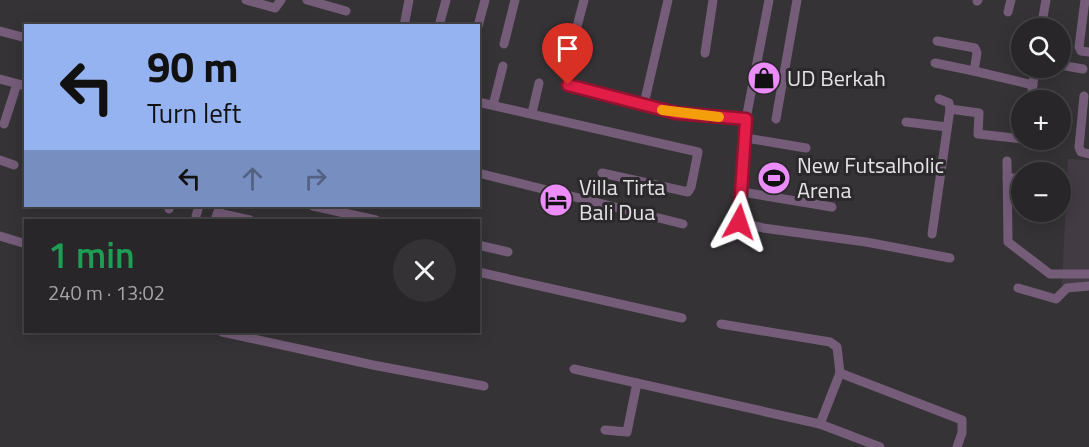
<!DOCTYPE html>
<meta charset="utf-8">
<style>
:root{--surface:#282628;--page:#343234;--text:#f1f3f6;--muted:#a5a5a8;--line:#444345}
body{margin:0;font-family:"Titillium Web",sans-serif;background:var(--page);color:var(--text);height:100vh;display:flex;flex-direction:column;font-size:22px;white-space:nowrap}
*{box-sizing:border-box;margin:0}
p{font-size:20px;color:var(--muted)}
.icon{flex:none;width:33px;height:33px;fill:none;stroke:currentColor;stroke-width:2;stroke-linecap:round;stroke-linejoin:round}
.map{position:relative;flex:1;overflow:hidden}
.sheet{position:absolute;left:24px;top:219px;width:456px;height:114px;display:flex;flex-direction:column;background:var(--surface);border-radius:0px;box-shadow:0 3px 15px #0003,0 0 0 2px var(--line)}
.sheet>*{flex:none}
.top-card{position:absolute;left:24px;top:24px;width:456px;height:183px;border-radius:0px;box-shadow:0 3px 15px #0003,0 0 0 2px var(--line);background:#95b2f1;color:#111;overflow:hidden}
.tools{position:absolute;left:1011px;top:18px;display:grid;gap:12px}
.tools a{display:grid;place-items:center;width:60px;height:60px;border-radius:50%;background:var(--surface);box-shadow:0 3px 15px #0003,0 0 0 2px var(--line);font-size:30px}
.pin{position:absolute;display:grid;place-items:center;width:51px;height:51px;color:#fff;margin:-62px -26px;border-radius:50% 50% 50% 0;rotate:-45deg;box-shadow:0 0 6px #0007}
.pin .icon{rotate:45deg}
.me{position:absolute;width:66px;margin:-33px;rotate:5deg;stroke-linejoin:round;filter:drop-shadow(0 0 4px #0008)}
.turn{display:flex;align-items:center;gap:21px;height:126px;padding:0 24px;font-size:27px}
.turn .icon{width:78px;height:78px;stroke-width:2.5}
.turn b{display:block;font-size:42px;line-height:51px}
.lanes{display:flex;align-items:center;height:57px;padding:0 24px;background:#0003;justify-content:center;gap:30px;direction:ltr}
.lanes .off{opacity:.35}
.round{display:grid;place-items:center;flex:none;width:63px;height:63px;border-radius:32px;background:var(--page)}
.headline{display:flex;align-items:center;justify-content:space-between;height:102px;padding:0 24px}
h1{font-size:36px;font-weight:600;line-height:45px;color:#1e9e55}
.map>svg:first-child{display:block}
</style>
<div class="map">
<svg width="1089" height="447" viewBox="0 0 1089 447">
<rect width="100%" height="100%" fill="#363336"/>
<path fill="#423b43" d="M1068 159 1089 160V286L1062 285Z"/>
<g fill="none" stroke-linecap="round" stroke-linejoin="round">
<g stroke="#755d79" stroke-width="9">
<path d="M246 0 275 8 281 0"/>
<path d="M307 0 346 11"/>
<path d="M769 0 746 119 739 222 763 228 866 242 950 258"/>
<path d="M1085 0 1079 47 1081 51 1089 52"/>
<path d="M977 1 978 0"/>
<path d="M1008 12 1011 0"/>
<path d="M404 26 409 0"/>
<path d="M439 26 446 0"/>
<path d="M478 26 485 0"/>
<path d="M1041 28 1046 0"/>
<path d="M0 31 26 38"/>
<path d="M937 41 975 48 977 53 974 71 1033 85"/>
<path d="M504 44 515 0"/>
<path d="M705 53 713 0"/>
<path d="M935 63 974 71"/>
<path d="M567 64 584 0"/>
<path d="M1060 65 1083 69"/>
<path d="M0 79 26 86"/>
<path d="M568 85 676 113 746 119"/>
<path d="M1084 96 1079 147 1081 152 1089 154"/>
<path d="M1031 100 1035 68"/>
<path d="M478 102 698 152 691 187 688 192 602 173"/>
<path d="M644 104 668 0"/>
<path d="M493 105 503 66"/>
<path d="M950 109 979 113 978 134 1022 139"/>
<path d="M532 113 539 83"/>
<path d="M776 119 797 0"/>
<path d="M906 122 947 127"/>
<path d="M4 124 17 84"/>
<path d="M746 138 806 148"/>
<path d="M0 160 14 165"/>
<path d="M1007 161 1008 242 1050 274H1089"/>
<path d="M478 173 683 224"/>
<path d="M1007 178H1022"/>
<path d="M742 192 832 207"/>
<path d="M313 206 376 220"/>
<path d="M169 209 170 206"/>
<path d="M218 213 250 220"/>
<path d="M196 216 199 206"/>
<path d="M215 220 220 206"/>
<path d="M932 234 950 109 949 103 939 99"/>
<path d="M0 236 26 244"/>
<path d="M478 245 508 252"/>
<path d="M478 272 682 318"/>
<path d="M1018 288 1056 299 1067 288 1089 286"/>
<path d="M721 324 830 342 837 347 840 373 820 424"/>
<path d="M222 332 373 365 484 386"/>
<path d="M574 369 820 424 880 447"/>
<path d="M840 373 962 420V433L957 447"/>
<path d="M605 430 627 432 637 383"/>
</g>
</g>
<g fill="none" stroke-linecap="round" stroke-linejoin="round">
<g stroke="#92132f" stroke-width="15">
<path id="route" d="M568 85 676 113 746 119 739 222"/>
</g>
<use href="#route" stroke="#e11d48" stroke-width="10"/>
<path stroke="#f59e0b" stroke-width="10" d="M662 110 719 117"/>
</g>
<defs>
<g id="shop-disc" transform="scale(1.725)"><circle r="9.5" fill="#ec8cfb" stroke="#2b292c"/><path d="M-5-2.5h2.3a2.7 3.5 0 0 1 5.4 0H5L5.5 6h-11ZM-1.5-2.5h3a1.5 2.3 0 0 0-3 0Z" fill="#111"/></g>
<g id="stadium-disc" transform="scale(1.725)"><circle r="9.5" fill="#ec8cfb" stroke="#2b292c"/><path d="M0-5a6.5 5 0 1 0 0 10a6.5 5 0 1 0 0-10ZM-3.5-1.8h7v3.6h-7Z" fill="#111"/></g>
<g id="hotel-disc" transform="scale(1.725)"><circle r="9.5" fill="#ec8cfb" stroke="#2b292c"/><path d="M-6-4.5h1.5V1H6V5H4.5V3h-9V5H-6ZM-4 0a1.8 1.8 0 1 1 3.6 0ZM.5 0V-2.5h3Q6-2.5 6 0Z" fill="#111"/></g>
</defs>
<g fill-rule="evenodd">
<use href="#shop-disc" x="764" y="78"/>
<use href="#stadium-disc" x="774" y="178"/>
<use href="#hotel-disc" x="556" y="200"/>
</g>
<g text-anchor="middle" stroke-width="6" stroke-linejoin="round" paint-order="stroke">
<g font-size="22" fill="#e5e3e5" stroke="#2b292c" text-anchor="start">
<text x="787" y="86">UD Berkah</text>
<text x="797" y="173">New Futsalholic<tspan x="797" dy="25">Arena</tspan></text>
<text x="579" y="195">Villa Tirta<tspan x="579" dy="25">Bali Dua</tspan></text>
</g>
</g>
</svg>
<div class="tools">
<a><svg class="icon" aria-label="search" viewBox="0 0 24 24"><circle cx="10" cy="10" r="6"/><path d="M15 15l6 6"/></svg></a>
<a>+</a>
<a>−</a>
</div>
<div class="pin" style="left:568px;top:85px;background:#d93025"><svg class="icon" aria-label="arrive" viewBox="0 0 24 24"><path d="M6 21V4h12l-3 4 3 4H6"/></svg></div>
<svg class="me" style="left:739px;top:222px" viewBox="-20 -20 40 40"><path d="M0-17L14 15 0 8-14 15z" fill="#e11d48" stroke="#fff" stroke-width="4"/></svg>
<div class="top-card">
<div class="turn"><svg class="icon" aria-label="left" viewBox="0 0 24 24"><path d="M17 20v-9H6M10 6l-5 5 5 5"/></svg><div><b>90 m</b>Turn left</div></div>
<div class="lanes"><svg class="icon" aria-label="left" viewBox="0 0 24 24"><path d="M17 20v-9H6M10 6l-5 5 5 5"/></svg><svg class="icon off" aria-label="ahead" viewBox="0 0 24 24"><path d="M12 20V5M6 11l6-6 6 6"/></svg><svg class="icon off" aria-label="right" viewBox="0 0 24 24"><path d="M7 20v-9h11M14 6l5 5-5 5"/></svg></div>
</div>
<section class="sheet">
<div class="headline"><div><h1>1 min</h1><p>240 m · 13:02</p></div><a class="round"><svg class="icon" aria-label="close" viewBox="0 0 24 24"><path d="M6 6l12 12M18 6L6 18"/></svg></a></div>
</section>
</div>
